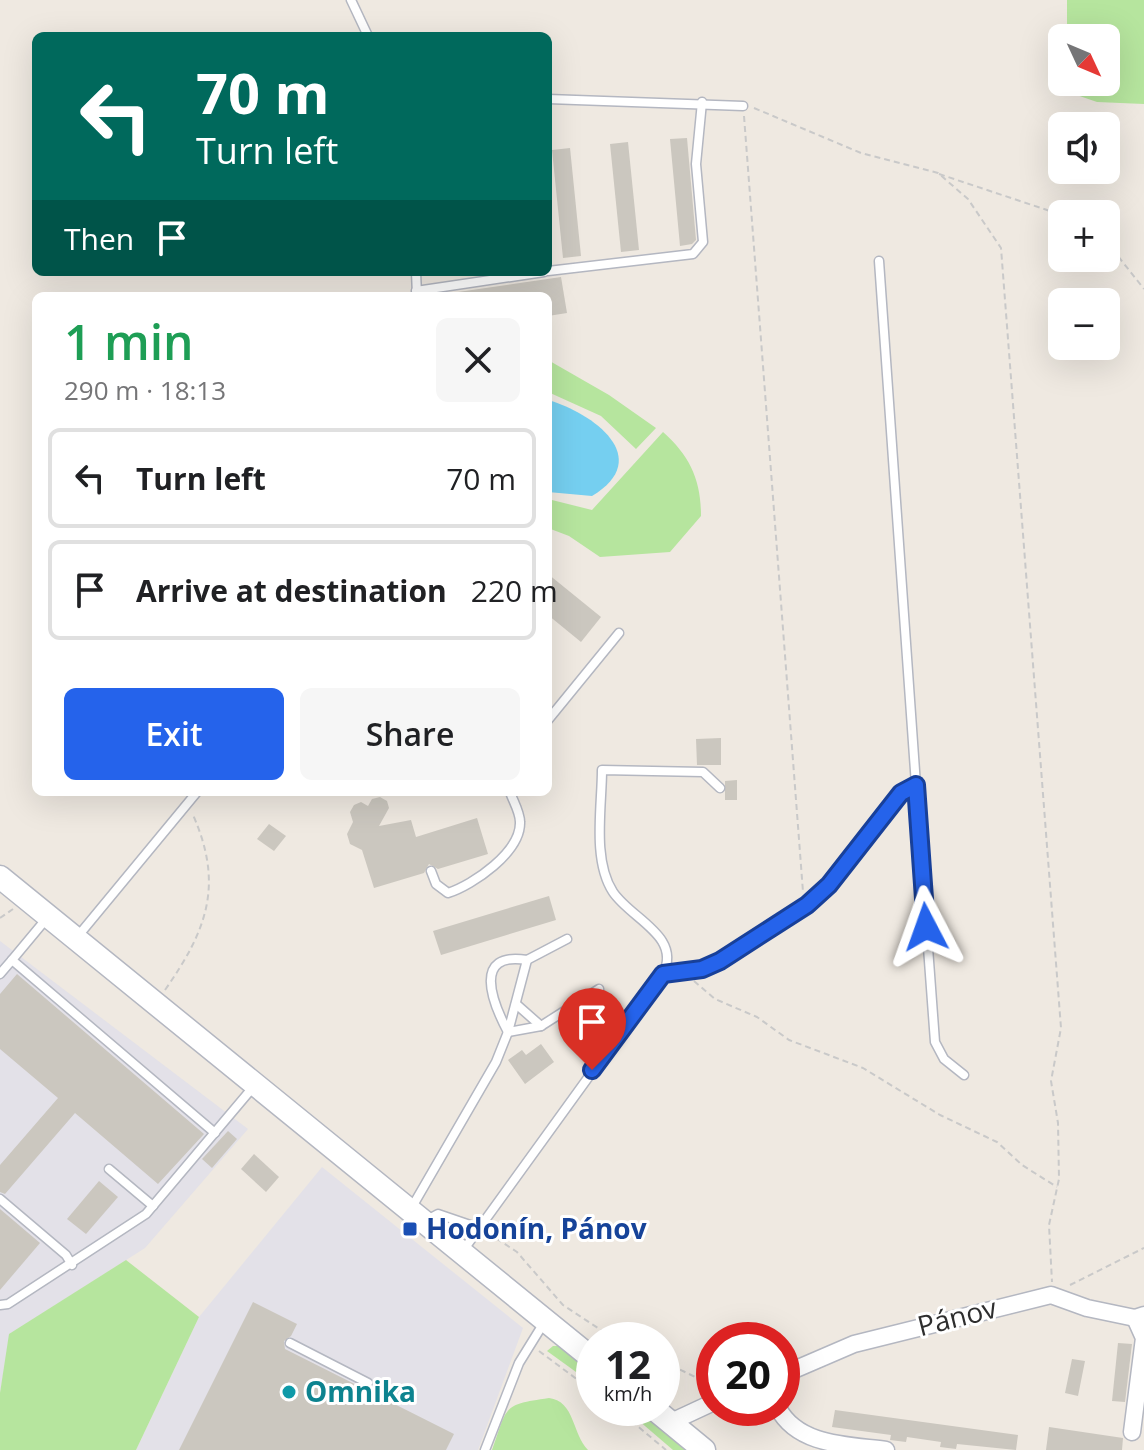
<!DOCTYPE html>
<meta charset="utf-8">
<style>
:root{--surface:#fff;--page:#f6f6f6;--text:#202124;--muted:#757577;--line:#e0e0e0;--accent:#2563eb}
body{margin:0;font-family:"Open Sans",sans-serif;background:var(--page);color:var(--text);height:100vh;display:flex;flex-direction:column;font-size:30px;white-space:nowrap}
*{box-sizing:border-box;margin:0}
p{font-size:26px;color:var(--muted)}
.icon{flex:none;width:44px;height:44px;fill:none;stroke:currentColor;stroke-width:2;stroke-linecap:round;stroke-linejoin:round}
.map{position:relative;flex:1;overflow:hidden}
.side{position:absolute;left:32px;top:292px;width:520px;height:504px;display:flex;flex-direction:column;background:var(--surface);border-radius:12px;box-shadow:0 8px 32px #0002}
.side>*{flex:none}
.hud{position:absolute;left:32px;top:32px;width:520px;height:244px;border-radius:12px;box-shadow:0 8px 32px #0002;background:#00695c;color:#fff;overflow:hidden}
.needle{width:52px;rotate:134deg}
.tools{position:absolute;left:1048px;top:24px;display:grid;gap:16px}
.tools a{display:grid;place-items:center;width:72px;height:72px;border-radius:12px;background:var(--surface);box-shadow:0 8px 32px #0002;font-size:40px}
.speed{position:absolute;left:576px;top:1322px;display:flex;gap:16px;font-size:40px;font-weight:700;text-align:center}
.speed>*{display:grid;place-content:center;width:104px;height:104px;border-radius:50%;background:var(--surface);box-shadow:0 8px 32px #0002;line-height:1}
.speed small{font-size:20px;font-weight:400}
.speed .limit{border:12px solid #d22;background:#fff;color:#111}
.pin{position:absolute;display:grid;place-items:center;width:68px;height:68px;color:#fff;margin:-82px -34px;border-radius:50% 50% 50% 0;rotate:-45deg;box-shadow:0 0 8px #0007}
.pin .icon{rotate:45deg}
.me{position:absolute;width:88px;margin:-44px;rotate:356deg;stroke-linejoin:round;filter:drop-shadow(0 0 6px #0008)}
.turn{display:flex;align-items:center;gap:28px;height:168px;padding:0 32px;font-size:36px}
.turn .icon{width:104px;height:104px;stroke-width:2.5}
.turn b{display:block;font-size:56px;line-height:68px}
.then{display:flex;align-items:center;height:76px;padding:0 32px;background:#0003;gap:16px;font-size:30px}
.round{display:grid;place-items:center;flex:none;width:84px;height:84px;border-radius:12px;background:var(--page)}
.overview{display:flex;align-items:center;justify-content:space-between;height:136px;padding:0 32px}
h1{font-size:48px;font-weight:600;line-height:60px;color:#1e9e55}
.action{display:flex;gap:16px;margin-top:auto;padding:16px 32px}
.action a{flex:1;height:92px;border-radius:12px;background:var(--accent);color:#fff;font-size:32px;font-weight:600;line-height:92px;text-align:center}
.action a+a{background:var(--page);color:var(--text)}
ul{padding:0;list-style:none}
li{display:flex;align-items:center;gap:24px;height:100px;margin:0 16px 12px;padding:0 16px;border:4px solid var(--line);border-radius:12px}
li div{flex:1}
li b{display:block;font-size:30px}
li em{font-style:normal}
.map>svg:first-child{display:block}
</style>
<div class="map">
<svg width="1144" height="1450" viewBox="0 0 1144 1450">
<rect width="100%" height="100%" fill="#efe9e1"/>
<g fill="#e3e1e8">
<path d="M0 941 248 1129 145 1248 10 1334 0 1393Z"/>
<path d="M322 1167 523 1328 478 1450H136L199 1317Z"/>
</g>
<g fill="#b6e59e">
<path d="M1067 0H1144V104L1097 102 1068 92V82H1106V38H1067Z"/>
<path d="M548 360 609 395 656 428 636 449 601 416 548 392Z"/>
<path d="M663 432C690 456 701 480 701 516L670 552 600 557 569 536 548 528V499L592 510Z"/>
<path d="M126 1260 199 1317 136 1450H0V1393L9 1334Z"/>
<path d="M553 1346H560L594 1371V1385L547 1351Z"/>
<path d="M549 1398C575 1401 572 1434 588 1450H492C508 1406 501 1405 549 1398Z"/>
<path d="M624 1408H639L688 1450H673Z"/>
</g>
<path fill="#75cff0" d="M548 400C593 413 655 458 592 496L548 492Z"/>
<g fill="#cbc7bf">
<path d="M687 138 696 240 692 244 680 246 670 139Z"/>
<path d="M628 142 639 250 621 252 610 144Z"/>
<path d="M570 148 581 256 563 258 552 150Z"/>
<path d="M561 277 567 313 548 316V296H458V292Z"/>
<path d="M548 574 601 617 581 642 548 615Z"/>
<path d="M721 738V765H697L696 739Z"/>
<path d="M737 780V800H725V781Z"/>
<path d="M380 797 387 801 389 808 379 826 411 820 416 837 477 818 488 854 438 869 429 864 424 873 374 888 362 850 350 844 347 834 353 822 350 812 354 805 361 802 368 806 372 799Z"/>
<path d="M269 824 286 836 274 851 257 839Z"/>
<path d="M549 896 556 920 441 955 433 931Z"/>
<path d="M17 974 204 1134 158 1184 75 1113 5 1194 0 1192V1165L58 1098 0 1049V994Z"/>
<path d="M541 1044 554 1062 525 1084 508 1060 522 1050 526 1055Z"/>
<path d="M228 1131 237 1139 212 1168 202 1159Z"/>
<path d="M254 1154 279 1177 266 1192 241 1169Z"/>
<path d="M99 1181 118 1197 86 1234 67 1219Z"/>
<path d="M0 1209 40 1243 0 1290Z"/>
<path d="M253 1302 297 1324 291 1336 284 1341 285 1349 454 1434 446 1450H179Z"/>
<path d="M1118 1343 1132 1344 1125 1402 1112 1401Z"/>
<path d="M1072 1359 1085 1361 1078 1396 1065 1393Z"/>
<path d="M835 1410 1018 1435 1016 1450 957 1444 956 1449 940 1447 941 1442 907 1437 906 1442 890 1440 891 1435 832 1427Z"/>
<path d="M1049 1427 1123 1438 1122 1450H1046Z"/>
</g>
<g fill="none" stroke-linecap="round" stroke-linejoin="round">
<g stroke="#b4b7c1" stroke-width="11">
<g id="lane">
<path d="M351 0 368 36"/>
<path d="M548 99 743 106"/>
<path d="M879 261 916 785"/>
<path d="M548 271 693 254 703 242 696 164 702 102"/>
<path d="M416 272 417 295"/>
<path d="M416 291 544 272"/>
<path d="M548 720 619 633"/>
<path d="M431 871 436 884 448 893C473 885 521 852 520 822 520 812 513 801 510 792"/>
<path d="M78 936 197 792"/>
<path d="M12 960 47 918"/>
<path d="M527 960C472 951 492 1002 508 1032L541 1026"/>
<path d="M0 974 12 960 215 1133"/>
<path d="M663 974C682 936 631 919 613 892 592 860 602 806 602 770L703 772 720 788"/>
<path d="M516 1004 541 1026 599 989"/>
<path d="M109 1169 153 1206"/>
<path d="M0 1199 66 1255 72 1265"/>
<path d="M412 1207 496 1062 508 1032 527 960 567 939"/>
<path d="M425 1221 438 1214 476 1227"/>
<path d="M462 1252 663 974 702 969 720 961 807 905 829 885 901 793 916 785 935 1042 944 1059 964 1075"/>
<path d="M0 1305 8 1304 146 1214 254 1086"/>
<path d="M290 1343 368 1383"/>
<path d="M485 1450 519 1363 545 1321"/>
</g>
</g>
<g stroke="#b4b7c1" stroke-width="19">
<g id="street">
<path d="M782 1375 854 1344 1051 1295 1087 1308 1135 1318 1144 1315"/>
<path d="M778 1408C798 1446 848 1445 886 1450"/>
<path d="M671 1422 714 1402"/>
<path d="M1132 1432 1144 1338 1135 1318"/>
</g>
</g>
<g stroke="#b4b7c1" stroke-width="25">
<g id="secondary">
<path d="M0 877 594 1360"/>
<path d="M653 1408 704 1450"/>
</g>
</g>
<g stroke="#c9c9c9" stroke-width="2" stroke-dasharray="6 4" stroke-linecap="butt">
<path d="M754 108 861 153 938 173 968 199 1001 248 1061 1028 1051 1081 1058 1123 1059 1179 1049 1225 1052 1282"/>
<path d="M744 116 803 892"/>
<path d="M939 174 1062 215"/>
<path d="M1106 241 1144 289"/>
<path d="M0 918 13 909"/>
<path d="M694 981 715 999 757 1017 789 1040 863 1068 940 1115 997 1142 1022 1165 1057 1187"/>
<path d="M165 990C207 930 224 885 193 815"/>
<path d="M488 1233 517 1252 563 1305 616 1340"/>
<path d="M1070 1285 1144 1248"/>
<path d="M539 1351 594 1392"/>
<path d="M662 1361 714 1386"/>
<path d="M616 1408 666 1450"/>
</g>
<use href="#lane" stroke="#fff" stroke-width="8"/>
<use href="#street" stroke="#fff" stroke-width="16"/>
<use href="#secondary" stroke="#fff" stroke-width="22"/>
</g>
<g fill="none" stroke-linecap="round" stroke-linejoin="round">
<g stroke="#184099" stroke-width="20">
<path id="route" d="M592 1070 663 974 702 969 720 961 807 905 829 885 901 793 916 785 926 927"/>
</g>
<use href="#route" stroke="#2563eb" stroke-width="14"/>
</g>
<rect fill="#1a4fb4" stroke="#fff" stroke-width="3" x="402" y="1221" width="16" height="16" rx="4"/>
<circle fill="#0f9aa8" stroke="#fff" stroke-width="3" cx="289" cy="1392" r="8"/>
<g text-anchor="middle" stroke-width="6" stroke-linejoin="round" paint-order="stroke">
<g font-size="28" font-weight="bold" fill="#164399" stroke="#fff" text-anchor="start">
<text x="426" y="1239">Hodonín, Pánov</text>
</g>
<g font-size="28" fill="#2e2e2e" stroke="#fff">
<text transform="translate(957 1317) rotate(-14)" y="10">Pánov</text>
</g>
<g font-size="28" font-weight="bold" fill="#0d838f" stroke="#fff" text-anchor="start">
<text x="305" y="1402">Omnika</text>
</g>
</g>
</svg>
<div class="tools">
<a><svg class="needle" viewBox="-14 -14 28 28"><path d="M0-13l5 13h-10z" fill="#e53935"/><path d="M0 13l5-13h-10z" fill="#757577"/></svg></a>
<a><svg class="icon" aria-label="sound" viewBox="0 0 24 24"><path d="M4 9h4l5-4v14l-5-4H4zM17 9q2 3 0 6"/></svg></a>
<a>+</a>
<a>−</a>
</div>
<div class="speed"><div>12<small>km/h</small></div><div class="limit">20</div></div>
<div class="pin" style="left:592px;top:1070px;background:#d93025"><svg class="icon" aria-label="arrive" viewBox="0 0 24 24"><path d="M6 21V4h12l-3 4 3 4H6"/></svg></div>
<svg class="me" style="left:926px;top:927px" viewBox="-20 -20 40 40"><path d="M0-17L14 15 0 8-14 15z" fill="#2563eb" stroke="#fff" stroke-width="4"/></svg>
<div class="hud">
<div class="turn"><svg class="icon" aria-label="left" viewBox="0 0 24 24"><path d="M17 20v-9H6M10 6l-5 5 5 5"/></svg><div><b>70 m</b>Turn left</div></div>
<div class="then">Then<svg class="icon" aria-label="arrive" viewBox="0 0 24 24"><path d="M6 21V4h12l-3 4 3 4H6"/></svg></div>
</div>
<section class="side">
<div class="overview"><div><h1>1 min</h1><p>290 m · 18:13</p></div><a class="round"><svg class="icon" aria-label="close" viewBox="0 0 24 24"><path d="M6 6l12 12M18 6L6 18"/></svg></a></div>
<ul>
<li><svg class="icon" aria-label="left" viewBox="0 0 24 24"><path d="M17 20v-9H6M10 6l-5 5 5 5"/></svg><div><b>Turn left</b></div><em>70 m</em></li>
<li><svg class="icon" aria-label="arrive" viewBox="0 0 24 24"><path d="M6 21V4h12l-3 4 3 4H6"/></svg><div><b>Arrive at destination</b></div><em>220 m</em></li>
</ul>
<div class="action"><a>Exit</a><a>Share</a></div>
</section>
</div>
